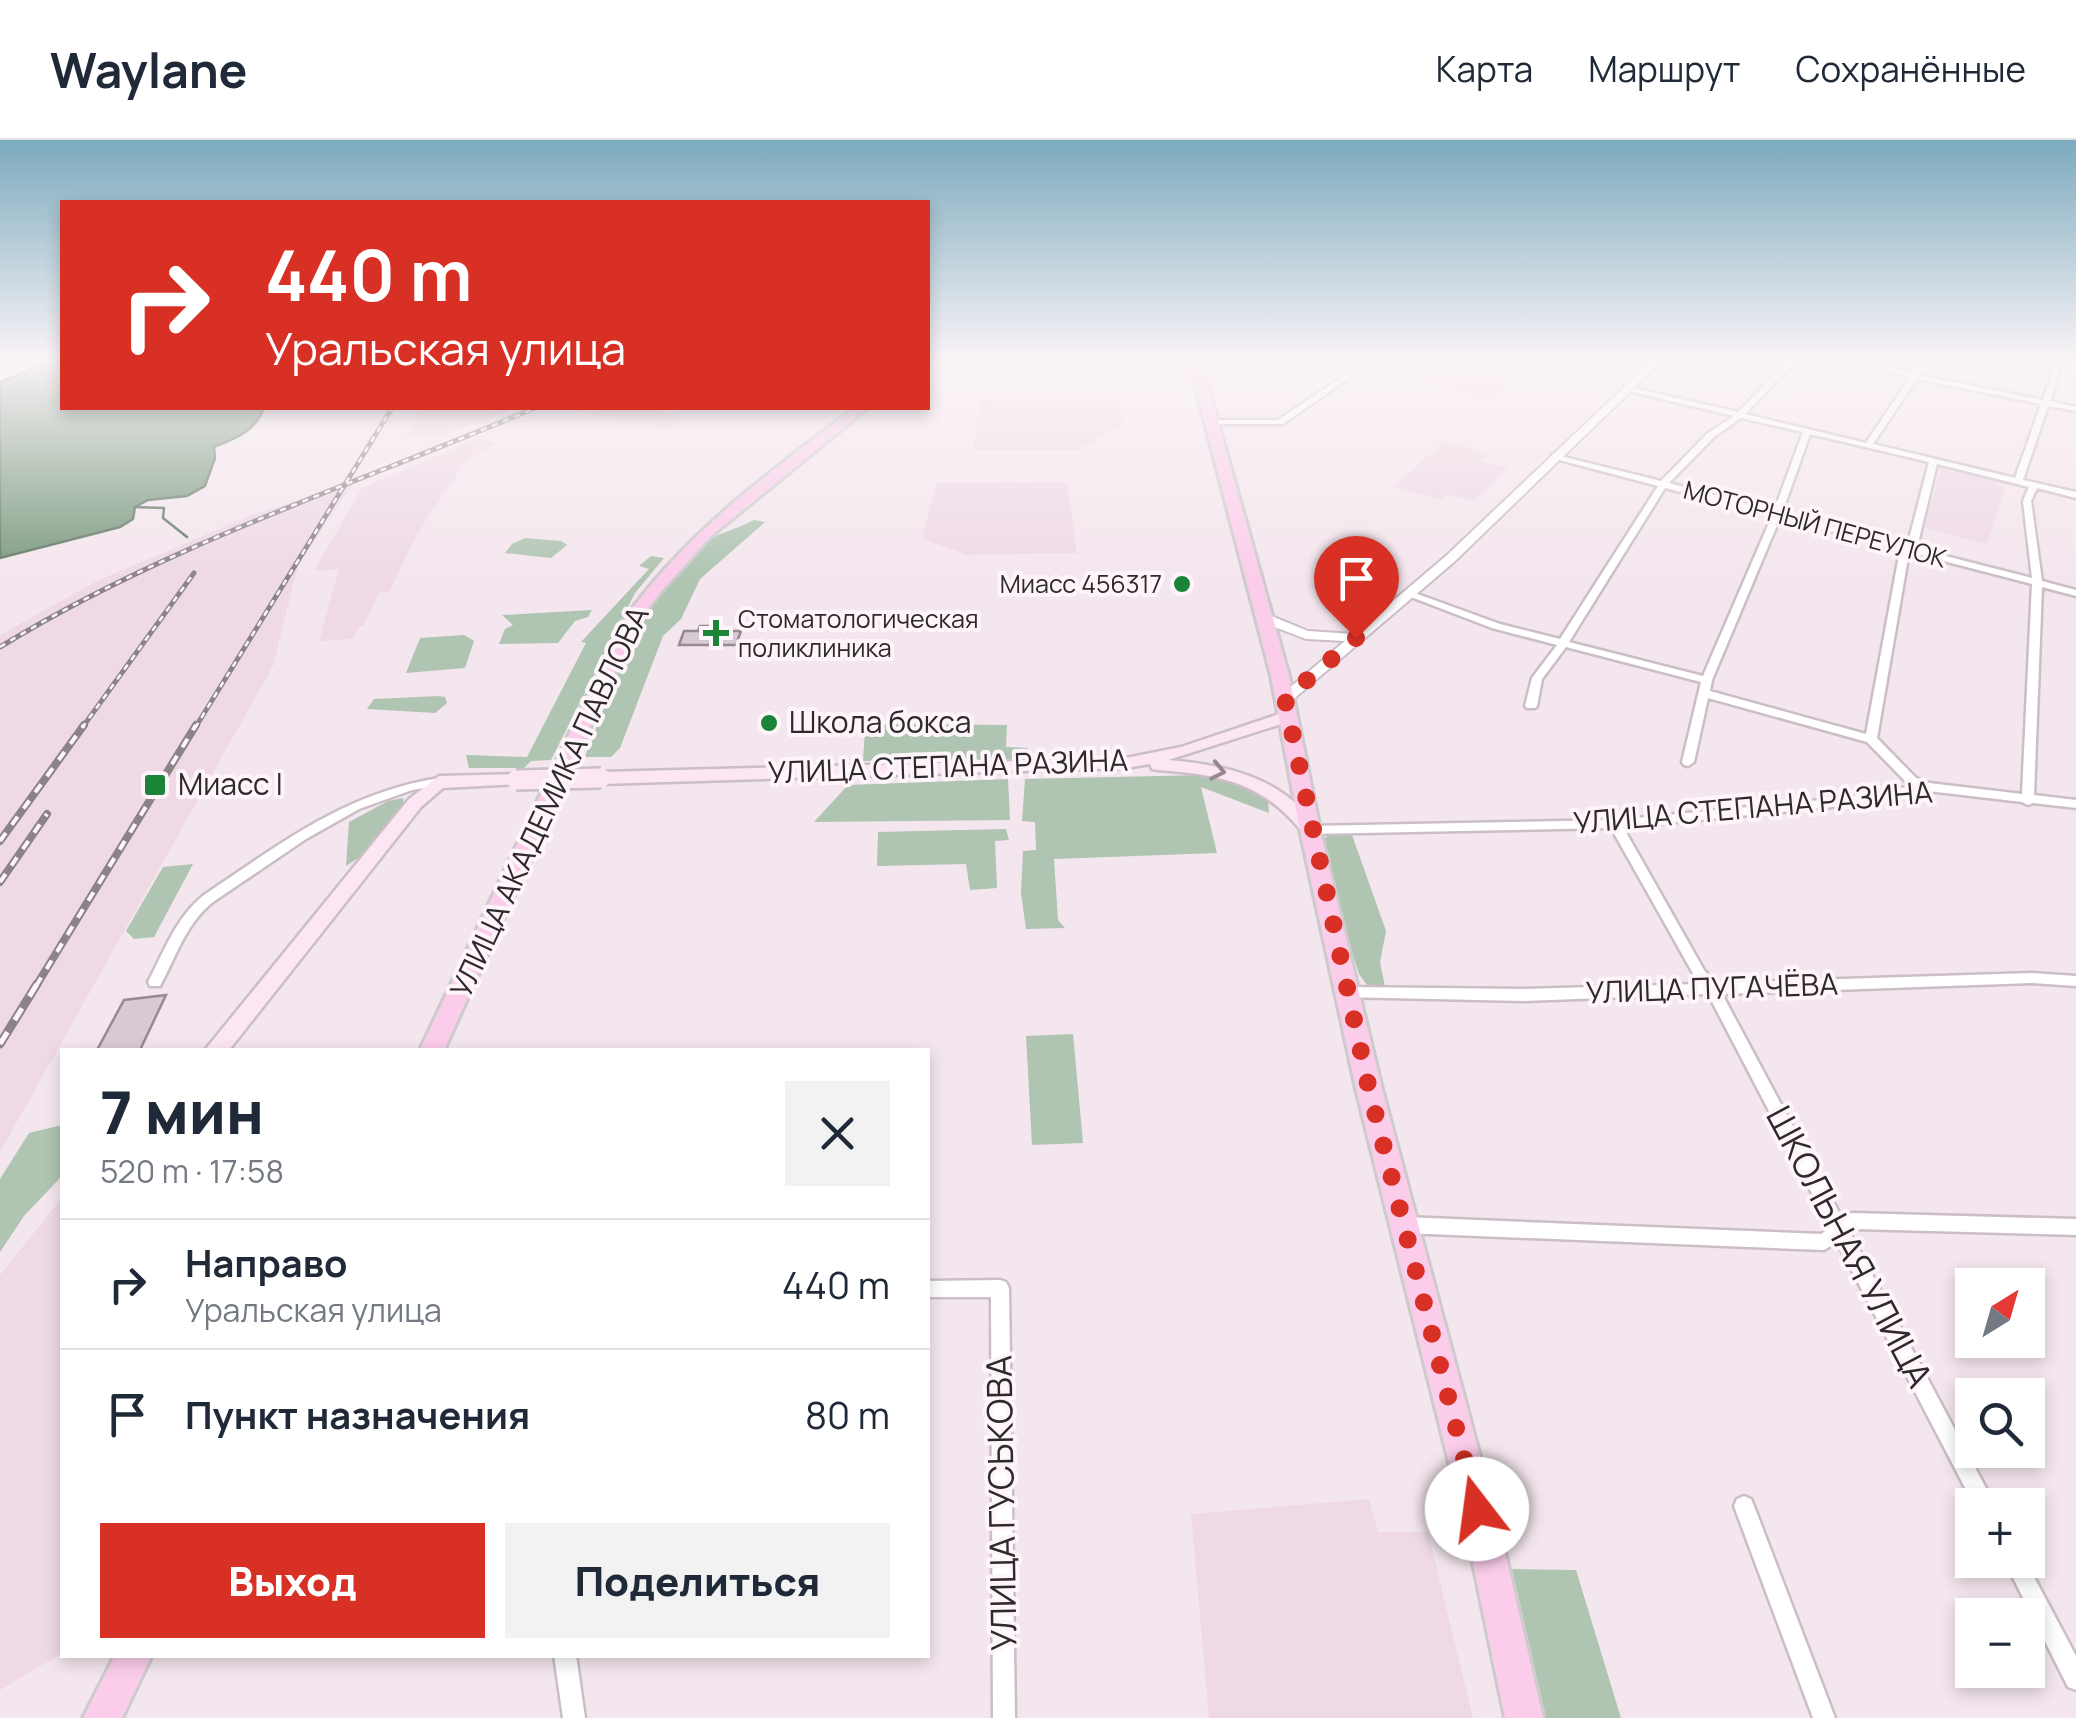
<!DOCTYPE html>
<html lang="ru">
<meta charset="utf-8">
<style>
:root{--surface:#fff;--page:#f2f2f3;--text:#1f2937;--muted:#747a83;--line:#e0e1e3;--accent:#d93025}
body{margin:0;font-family:Manrope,sans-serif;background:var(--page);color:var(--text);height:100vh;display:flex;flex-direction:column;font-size:38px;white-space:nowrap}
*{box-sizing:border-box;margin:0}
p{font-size:32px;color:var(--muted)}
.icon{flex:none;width:55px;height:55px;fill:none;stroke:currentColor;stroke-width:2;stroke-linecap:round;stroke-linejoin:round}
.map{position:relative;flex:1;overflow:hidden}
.drawer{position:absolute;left:60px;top:908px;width:870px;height:610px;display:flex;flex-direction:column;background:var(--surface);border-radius:0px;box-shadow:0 5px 15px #0003}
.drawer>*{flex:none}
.hud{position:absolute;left:60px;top:60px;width:870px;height:210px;border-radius:0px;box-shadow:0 5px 15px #0003;background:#d93025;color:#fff;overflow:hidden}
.needle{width:65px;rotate:37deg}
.fabs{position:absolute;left:1955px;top:1128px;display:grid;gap:20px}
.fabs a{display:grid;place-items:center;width:90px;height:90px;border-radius:0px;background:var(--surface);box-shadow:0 5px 15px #0003;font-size:50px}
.pin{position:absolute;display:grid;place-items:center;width:85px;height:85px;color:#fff;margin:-102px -42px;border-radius:50% 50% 50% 0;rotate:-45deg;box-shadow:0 0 10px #0007}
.pin .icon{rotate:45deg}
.me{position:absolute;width:110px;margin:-55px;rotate:345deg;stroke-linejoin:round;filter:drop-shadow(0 0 8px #0008)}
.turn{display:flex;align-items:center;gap:35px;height:210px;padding:0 40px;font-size:45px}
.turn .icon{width:130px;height:130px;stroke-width:2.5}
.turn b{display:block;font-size:70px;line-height:85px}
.round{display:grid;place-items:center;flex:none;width:105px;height:105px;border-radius:0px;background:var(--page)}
.headline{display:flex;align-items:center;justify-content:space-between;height:170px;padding:0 40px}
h1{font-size:60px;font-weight:800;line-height:75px}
.action{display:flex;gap:20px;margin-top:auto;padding:20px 40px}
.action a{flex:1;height:115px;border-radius:0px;background:var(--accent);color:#fff;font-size:40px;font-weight:800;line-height:115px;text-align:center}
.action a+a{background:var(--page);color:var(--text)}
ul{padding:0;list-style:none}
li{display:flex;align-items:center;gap:30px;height:130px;padding:0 40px;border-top:2px solid var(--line)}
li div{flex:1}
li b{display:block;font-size:38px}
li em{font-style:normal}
header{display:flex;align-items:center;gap:60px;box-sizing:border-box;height:140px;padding:0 50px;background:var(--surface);border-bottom:2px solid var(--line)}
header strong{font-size:48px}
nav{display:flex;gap:55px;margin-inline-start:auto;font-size:35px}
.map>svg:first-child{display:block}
</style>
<header>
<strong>Waylane</strong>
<nav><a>Карта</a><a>Маршрут</a><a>Сохранённые</a></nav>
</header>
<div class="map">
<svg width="2076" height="1578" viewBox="0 0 2076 1578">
<rect width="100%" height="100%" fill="#f4e6ee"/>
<g fill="#eed9e5">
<path d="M1005 218H1110L1111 236H1006Z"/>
<path d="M1403 218H1540L1491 260 1416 240 1420 236 1389 228Z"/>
<path d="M980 260 1120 261 1123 283 1078 310H974Z"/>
<path d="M422 268H514L437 297 405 298Z"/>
<path d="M580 268H656L653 270 685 278 668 289 577 271Z"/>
<path d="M479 298 495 303 466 321 417 394 389 452 379 453 363 486 359 487 352 499 319 501 339 429 314 431 362 348Z"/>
<path d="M1444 302 1489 314 1482 321 1508 328 1474 361 1448 354 1440 360 1394 346Z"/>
<path d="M1941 328 1997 339V345L2006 348 1987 404 1924 388Z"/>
<path d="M1067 342 1077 413 967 415 922 399 936 343Z"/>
<path d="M353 344 298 425 273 526 0 1012V495L97 441 256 373Z"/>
<path d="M62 1058V1513L0 1550V1135Z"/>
<path d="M1369 1359 1378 1392H1428L1473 1578H1209L1191 1374Z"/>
</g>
<g fill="#afc4b1">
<path d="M754 380 765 382 700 439 681 479 663 496 620 608 611 617H585C616 541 639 457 705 403 718 392 739 389 754 380Z"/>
<path d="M525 398 561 401 567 405 551 418 505 413 512 404Z"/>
<path d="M651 416 664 418 635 453 551 620 531 621 524 628H469L466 615 527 617 586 503 581 502 649 429 639 426Z"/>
<path d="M592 470 588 477 575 481 558 503 499 504 505 489 513 485 502 475Z"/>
<path d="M464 495 474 501 465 528 406 533 420 498Z"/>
<path d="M438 556 445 557 447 563 435 573 367 569 374 559Z"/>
<path d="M879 584 1007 585 1006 607 1028 608V619L863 621 865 591Z"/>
<path d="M1204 635 1239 645 1268 661 1269 673 1201 647 1217 713 1054 719 1058 780 1065 788 1026 789 1021 753 1023 711 1036 710 1035 682 1022 681 1025 639Z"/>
<path d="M1008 639 1010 680 814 682 848 645Z"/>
<path d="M403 658 404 665 369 711 346 726 349 682 388 661Z"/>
<path d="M1006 689 1009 700 995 701 997 748 970 750 966 724 877 726 878 692Z"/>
<path d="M1352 695 1386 791 1380 822 1385 847 1367 845 1359 834 1319 706 1327 696Z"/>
<path d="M193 724 154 797 134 799 126 791 163 727Z"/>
<path d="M1073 894 1083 1003 1032 1005 1026 896Z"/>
<path d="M62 985V1036L24 1076 0 1112V1039L29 993Z"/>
<path d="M1512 1429 1576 1430 1621 1578H1546Z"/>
</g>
<path fill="#7b9a7f" stroke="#647866" stroke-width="2.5" d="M20 218H62V268H264C255 291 237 298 214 307L215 318 205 346 187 356 148 360 135 367 133 379 120 387 0 418V242L33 229Z"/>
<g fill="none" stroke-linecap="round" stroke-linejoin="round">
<path stroke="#647866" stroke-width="2.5" d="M134 367 164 368 163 378 187 397"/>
</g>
<g fill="#d8cad2" stroke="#978b92" stroke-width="2.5">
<path d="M700 486H718L716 491H741L736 505H679L684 491H698Z"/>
<path d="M166 855 140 910H97L124 860Z"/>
</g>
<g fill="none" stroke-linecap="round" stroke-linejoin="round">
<g stroke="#cbbec6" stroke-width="5">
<g id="minor">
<path d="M1370 218H1378L1283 284H1212L1208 282 1212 280H1278Z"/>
<path d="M1791 218H1799L1745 274 1866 303 1910 237 1824 218H1836L1913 233 1924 218H1930L1920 235 2043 260 2057 218H2064L2050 261 2076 267V271L2048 266 2023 340 2076 352V358L2037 348 2031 361 2042 441 2076 450V456L2042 447 2034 655 2076 660V668L2033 663 2028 665 2022 662 1928 651 1842 666 1623 687 1704 830 1715 843 2032 833 2076 836V846L2032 843 1722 854 1842 1078 1852 1073 2076 1079V1095L1855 1089 1850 1093 1995 1365H1974L1837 1102 1824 1110 1404 1093 1398 1091 1395 1085 1398 1079 1404 1077 1821 1094 1830 1088 1708 854 1524 861 1342 857 1340 853 1342 849 1347 847 1524 849 1699 844 1611 688 1310 694 1304 690 1310 686 1615 680 1842 658 1913 646 1908 644 1867 602 1708 558 1694 622 1688 626 1684 625 1682 622 1701 542 1566 507 1542 539 1537 566 1535 568H1527L1525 566 1532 538 1557 505 1492 488 1403 454 1412 452 1500 484 1560 499 1658 346 1552 318V314L1661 341 1708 293 1734 276 1624 250V246L1738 272ZM1917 239 2041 264 2015 338 1873 304ZM1741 278 1803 292 1774 371 1669 343 1714 297ZM1810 294 1929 322 1909 399 1915 408 1782 373ZM1937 324 2029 347 2023 361 2032 438 1926 411 1919 399ZM1665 348 1772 376 1703 536 1569 502ZM1780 378 1900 410 1866 594 1710 551 1712 540ZM1909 412 2032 444 2022 654 1929 643 1916 638 1877 598Z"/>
<path d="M439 638 443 639 445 642 443 645 412 650 359 669 306 699 213 762C186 783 176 817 160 846H150L148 842C164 812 176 777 204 755 280 704 345 653 439 638Z"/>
<path d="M1000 1140 1006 1142 1009 1148 1015 1578H993L991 1157H928V1141Z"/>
<path d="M1744 1356 1751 1359 1754 1366 1835 1578H1813L1734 1366 1737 1359Z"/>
<path d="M2004 1420H2025L2076 1516V1550L2068 1547Z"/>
<path d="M554 1515H576L585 1578H563Z"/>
</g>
</g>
<g stroke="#cbbec6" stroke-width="4">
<path id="tertiary" d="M1655 218H1665L1454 422 1290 562H1280V556L1345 501 1306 499 1259 481V475H1269L1308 491 1354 494 1446 416Z"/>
</g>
<g stroke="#cbbec6" stroke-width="5">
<g id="secondary">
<path d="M1288 571 1294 572V580L1168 620C1228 625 1284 638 1319 690L1310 696 1304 694C1263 642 1221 635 1158 630L1152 629 1150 624 1126 628 601 644 592 638 601 632 1126 618 1181 607Z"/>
<path d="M516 634 525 640 522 644 443 648 421 667 229 910H205L409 659 439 636Z"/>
</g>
</g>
<g stroke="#cdcccc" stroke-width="6">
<g id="primary">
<path d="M1188 218H1200L1289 536 1320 690 1382 949 1502 1399 1543 1578H1505L1468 1399 1356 949 1300 690 1271 536Z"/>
<path d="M855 268H868L711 396 658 455 637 484 444 910H420L621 484C683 395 768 333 855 268Z"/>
<path d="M115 1515H152L122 1578H83Z"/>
</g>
</g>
<use href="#minor" fill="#fff" fill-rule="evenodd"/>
<use href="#tertiary" fill="#fff" fill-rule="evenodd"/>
<use href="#secondary" fill="#fde6f4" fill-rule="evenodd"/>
<use href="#primary" fill="#fbcdea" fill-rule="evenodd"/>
<g stroke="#8c8389" stroke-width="5">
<g id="rail-far2">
<path d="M0 507C168 404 354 345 535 268"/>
<path d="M82 588 194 433"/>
<path d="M195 588 392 268"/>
</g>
</g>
<g stroke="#8c8389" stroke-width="8">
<g id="rail-far1">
<path d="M0 701 84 585"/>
<path d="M0 742 47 674"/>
<path d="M36 846 196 585"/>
</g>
</g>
<g stroke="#8c8389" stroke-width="9">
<path id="rail" d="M0 904 37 844"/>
</g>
<use href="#rail-far2" stroke="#fef5fa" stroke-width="2.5" stroke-dasharray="6" stroke-linecap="butt"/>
<use href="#rail-far1" stroke="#fef5fa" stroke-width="4" stroke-dasharray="10" stroke-linecap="butt"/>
<use href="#rail" stroke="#fef5fa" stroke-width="5" stroke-dasharray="14" stroke-linecap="butt"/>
<g stroke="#cbbec6" stroke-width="24" stroke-linecap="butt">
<path id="secondary-bridge" d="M516 640 601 638"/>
</g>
<use href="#secondary-bridge" stroke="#fde6f4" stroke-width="19"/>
</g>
<defs><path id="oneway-chevron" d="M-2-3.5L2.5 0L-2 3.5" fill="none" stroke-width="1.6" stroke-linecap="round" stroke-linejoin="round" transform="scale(2.5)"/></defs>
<use stroke="#968890" href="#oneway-chevron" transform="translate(1218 631) rotate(12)"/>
<linearGradient id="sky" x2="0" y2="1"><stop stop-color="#7caabe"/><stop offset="0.5" stop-color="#faf4f7"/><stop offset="1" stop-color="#faf4f7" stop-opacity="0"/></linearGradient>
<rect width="2076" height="439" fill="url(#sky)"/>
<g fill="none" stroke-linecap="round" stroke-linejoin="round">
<path stroke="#d93025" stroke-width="18" stroke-dasharray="0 32.4" d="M1356 498 1285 559 1369 949 1477 1369"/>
</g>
<g fill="#1b8439" stroke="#fef5fa" stroke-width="4">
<circle cx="1182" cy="444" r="10"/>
<path d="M711 478h10v10h10v10h-10v10h-10v-10h-10v-10h10z"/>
<circle cx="769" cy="583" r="10"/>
<rect x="143" y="633" width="24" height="24" rx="5"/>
</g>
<g text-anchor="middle" stroke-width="8" stroke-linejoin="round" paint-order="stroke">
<g font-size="25" fill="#2e292c" stroke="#fef5fa">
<text transform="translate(1815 384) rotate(15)" y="9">МОТОРНЫЙ ПЕРЕУЛОК</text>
</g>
<g font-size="25" fill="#2e292c" stroke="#fef5fa" text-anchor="end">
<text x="1162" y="453">Миасс 456317</text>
<text x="738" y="488" text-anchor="start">Стоматологическая<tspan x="738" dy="29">поликлиника</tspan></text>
</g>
<g font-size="30" fill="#2e292c" stroke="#fef5fa" text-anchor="start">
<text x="789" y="593">Школа бокса</text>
<text x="178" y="655">Миасс I</text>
</g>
<g font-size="30" fill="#2e292c" stroke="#fef5fa">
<text transform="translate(948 627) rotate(-2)" y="10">УЛИЦА СТЕПАНА РАЗИНА</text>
<text transform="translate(550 662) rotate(-65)" y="10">УЛИЦА АКАДЕМИКА ПАВЛОВА</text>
<text transform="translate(1753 668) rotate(-5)" y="10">УЛИЦА СТЕПАНА РАЗИНА</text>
<text transform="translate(1712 849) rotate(-2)" y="10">УЛИЦА ПУГАЧЁВА</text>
</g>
<g font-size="35" fill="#2e292c" stroke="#fef5fa">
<text transform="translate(1849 1107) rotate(62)" y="12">ШКОЛЬНАЯ УЛИЦА</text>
<text transform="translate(1002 1363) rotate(-91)" y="12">УЛИЦА ГУСЬКОВА</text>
</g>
</g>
</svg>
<div class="fabs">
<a><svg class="needle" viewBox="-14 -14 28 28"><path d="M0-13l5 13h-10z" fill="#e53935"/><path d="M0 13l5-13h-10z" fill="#747a83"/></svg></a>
<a><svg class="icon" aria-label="search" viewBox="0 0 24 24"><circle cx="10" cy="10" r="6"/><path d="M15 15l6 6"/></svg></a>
<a>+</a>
<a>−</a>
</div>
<div class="pin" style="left:1356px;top:498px;background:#d93025"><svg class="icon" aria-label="arrive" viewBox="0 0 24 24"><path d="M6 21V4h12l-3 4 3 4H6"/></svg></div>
<svg class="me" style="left:1477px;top:1369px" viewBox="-20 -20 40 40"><circle r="19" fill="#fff"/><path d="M0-13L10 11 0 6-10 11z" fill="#d93025"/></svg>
<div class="hud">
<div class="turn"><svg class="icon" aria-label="right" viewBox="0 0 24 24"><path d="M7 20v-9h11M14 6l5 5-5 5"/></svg><div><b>440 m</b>Уральская улица</div></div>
</div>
<section class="drawer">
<div class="headline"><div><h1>7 мин</h1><p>520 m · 17:58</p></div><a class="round"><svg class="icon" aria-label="close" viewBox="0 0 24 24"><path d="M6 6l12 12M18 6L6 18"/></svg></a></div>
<ul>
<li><svg class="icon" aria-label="right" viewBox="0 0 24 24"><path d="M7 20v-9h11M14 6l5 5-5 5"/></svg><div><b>Направо</b><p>Уральская улица</p></div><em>440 m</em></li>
<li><svg class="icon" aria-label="arrive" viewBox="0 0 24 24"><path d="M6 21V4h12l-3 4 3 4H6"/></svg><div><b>Пункт назначения</b></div><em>80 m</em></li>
</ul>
<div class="action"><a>Выход</a><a>Поделиться</a></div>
</section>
</div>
